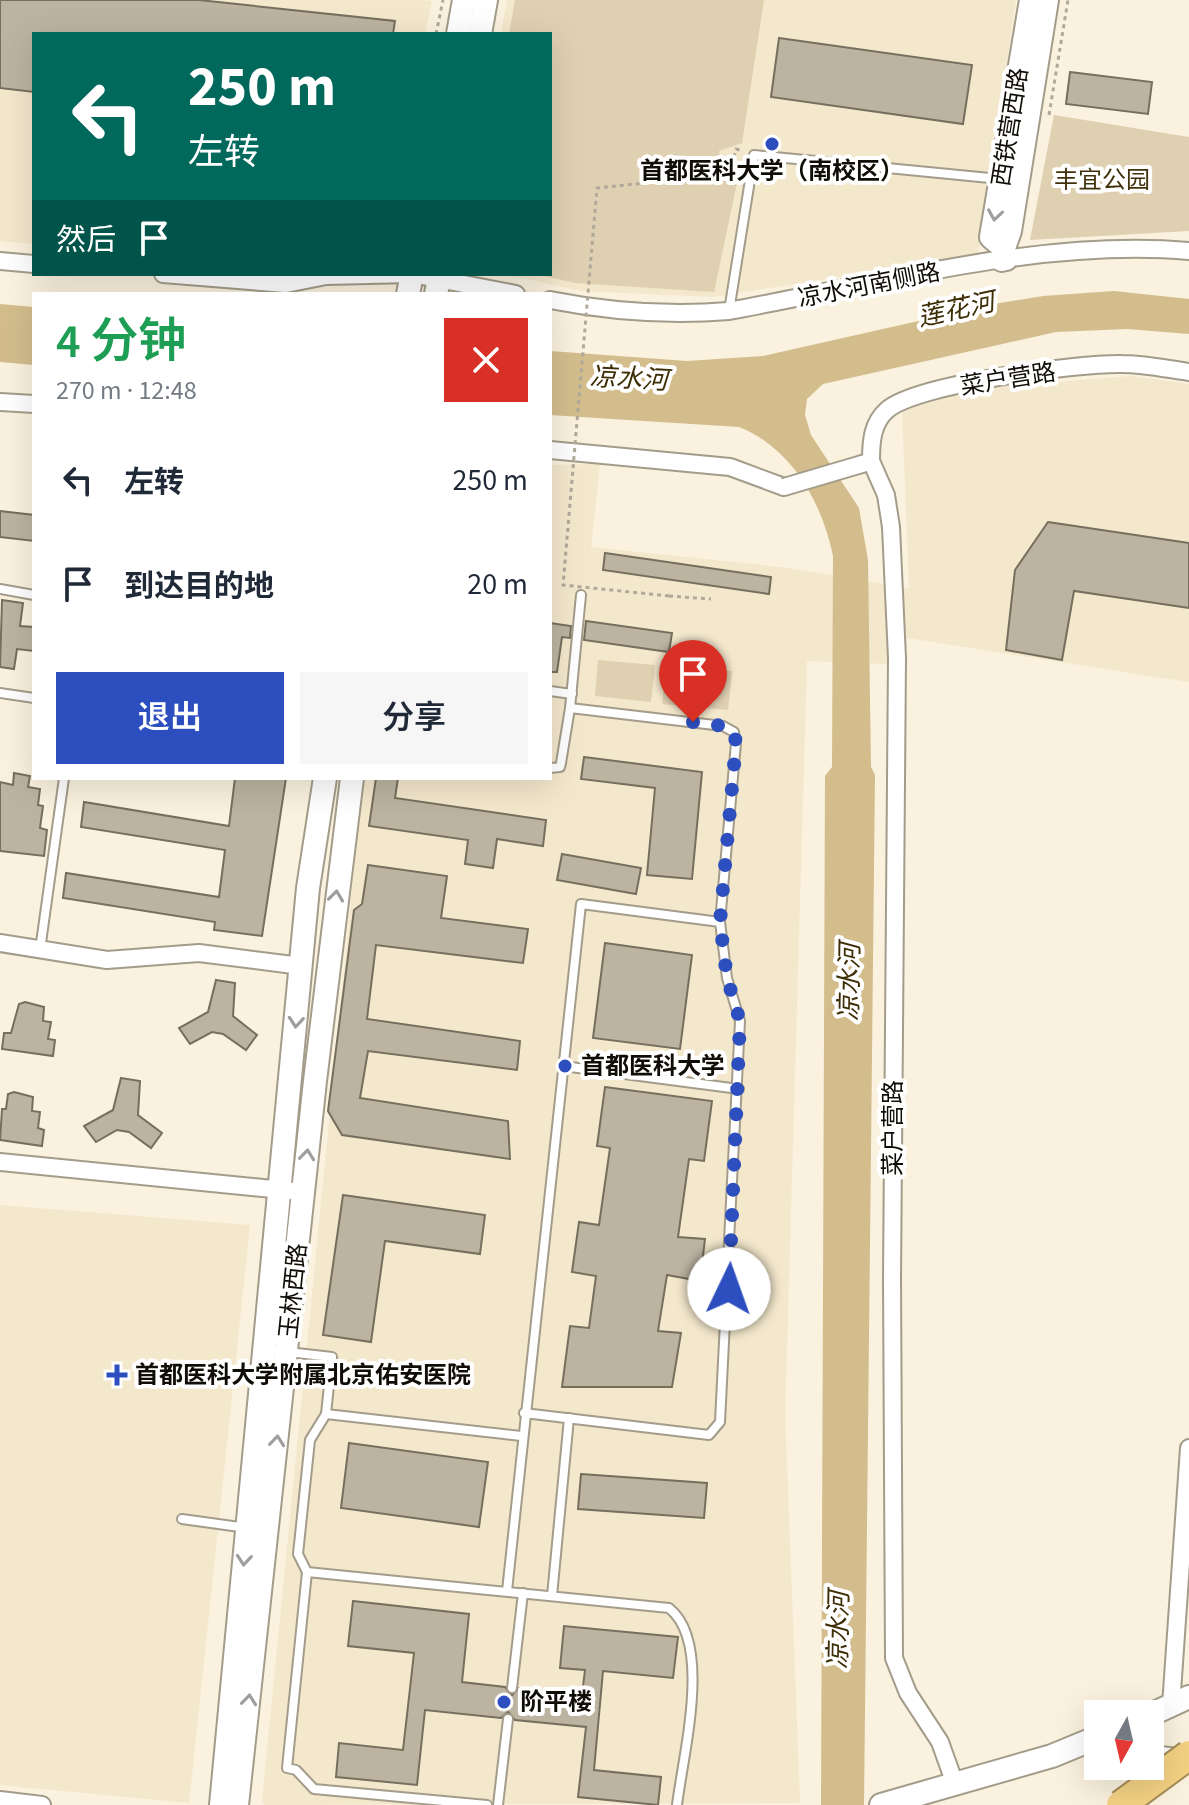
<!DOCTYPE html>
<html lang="zh">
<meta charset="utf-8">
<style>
:root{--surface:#fff;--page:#f6f6f7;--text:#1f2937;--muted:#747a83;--accent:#2d4ebe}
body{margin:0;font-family:"Source Sans 3","Noto Sans SC",sans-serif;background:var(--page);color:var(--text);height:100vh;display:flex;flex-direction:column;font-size:30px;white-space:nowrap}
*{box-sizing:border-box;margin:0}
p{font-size:26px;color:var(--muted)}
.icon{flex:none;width:44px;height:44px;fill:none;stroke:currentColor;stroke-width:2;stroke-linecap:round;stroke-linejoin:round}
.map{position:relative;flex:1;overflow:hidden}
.drawer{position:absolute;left:32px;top:292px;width:520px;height:488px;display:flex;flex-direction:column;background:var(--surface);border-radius:0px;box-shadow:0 8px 32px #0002}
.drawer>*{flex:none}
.hud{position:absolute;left:32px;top:32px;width:520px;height:244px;border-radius:0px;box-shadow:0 8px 32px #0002;background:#00695c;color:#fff;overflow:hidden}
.needle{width:52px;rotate:188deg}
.controls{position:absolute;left:1084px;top:1700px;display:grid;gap:16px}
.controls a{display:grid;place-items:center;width:80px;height:80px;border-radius:0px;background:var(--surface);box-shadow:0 8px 32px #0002;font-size:40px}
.pin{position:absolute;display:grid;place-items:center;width:68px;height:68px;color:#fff;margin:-82px -34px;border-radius:50% 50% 50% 0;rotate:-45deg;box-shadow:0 0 8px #0007}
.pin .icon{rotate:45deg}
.me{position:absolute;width:88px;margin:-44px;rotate:3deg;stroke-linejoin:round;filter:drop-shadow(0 0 6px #0008)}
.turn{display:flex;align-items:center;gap:28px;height:168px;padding:0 24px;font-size:36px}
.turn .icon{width:104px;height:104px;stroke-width:2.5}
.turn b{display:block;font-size:56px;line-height:68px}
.then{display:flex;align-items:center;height:76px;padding:0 24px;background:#0003;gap:16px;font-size:30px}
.round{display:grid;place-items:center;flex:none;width:84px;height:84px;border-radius:0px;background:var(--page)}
.summary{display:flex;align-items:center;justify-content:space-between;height:136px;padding:0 24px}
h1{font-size:48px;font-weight:600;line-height:60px;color:#1e9e55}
.button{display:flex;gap:16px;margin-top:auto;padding:16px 24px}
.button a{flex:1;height:92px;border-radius:0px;background:var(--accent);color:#fff;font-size:32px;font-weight:600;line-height:92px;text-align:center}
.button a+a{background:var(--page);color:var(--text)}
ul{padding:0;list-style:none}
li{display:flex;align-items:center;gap:24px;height:104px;padding:0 24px}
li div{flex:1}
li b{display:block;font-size:30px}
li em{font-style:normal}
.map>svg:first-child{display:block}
</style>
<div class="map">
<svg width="1189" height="1805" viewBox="0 0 1189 1805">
<rect width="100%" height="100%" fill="#faf1de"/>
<g fill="#f3e7cc">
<path d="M0 0H422L432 1 425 34H34V244L0 241Z"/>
<path d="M507 0H1016L978 254 714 297 581 291 505 274H550V34H501Z"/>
<path d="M1130 376 1189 384V682L894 636 888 664 807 661 785 1415 800 1803 265 1805 262 1801 363 778H550V465L600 464 591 547 780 567 909 588 902 407 970 389Z"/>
<path d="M0 1205 250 1225 189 1803 0 1785Z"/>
</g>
<g fill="#dfd0b1">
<path d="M515 0H764L742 143 719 151 725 181 737 183 714 292 575 283 534 274H550V34H509Z"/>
<path d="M1054 115 1189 137V231L1030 240Z"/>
<path d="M598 660 655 665 651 702 595 696Z"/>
<path d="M666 665 732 671 728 710 662 704Z"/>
</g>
<g fill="#d3bd8d">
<path d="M1114 291 1189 299V334L1127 329 1056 332 823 384 807 399 805 415 811 435 859 508 868 560 871 767 875 775 864 1805H821L825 776 832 767 833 556C822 502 791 447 739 427L550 415V351L687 361 763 356 994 304 1043 296Z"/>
<path d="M0 304 34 307V365L0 362Z"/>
</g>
<g fill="#bcb3a1" stroke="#766f5e" stroke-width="2">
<path d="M0 0H199L395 21 393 34H34V92L0 88Z"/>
<path d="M779 38 972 65 963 124 771 97Z"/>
<path d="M1070 72 1152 82 1148 114 1066 104Z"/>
<path d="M0 511 34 515V541L0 537Z"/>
<path d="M1048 522 1189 543V608L1074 591 1062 660 1006 650 1015 570Z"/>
<path d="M605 553 771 577 769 594 603 570Z"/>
<path d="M2 600 23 603 20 626 34 627V651L17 649 14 669 0 667Z"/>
<path d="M586 621 672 633 669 652 584 640Z"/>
<path d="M550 623 571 626 570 638 562 637 557 672H550Z"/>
<path d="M584 757 702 772 692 879 647 875 655 788 581 779Z"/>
<path d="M14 773 30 776 28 787 40 789 38 805 43 806 40 828 47 830 44 856 0 851V782L13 785Z"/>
<path d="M235 778H286L262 936 214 930 215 922 63 898 66 873 219 897 225 850 81 827 84 802 229 826Z"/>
<path d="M376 778H398L395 798 546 820 543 846 497 839 493 868 465 864 468 840 369 826Z"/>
<path d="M562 854 641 868 636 894 557 880Z"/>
<path d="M368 865 447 876 441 918 528 929 523 963 376 945 367 1019 520 1041 517 1070 368 1051 360 1098 508 1121 510 1159 342 1135 328 1111 354 910 362 904Z"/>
<path d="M605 943 692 955 680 1049 593 1038Z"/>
<path d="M216 980 235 983 233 1016 257 1035 246 1050 223 1034 212 1032 190 1044 179 1028 208 1012Z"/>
<path d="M25 1002 44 1007 43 1021 51 1022 48 1039 55 1040 53 1056 2 1049 4 1033H11L19 1004Z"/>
<path d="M121 1078 140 1081 138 1115 162 1133 151 1148 129 1132 117 1130 96 1142 84 1126 113 1110Z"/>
<path d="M605 1087 712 1101 704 1161 689 1159 678 1237 705 1239 700 1281 667 1275 658 1331 681 1333 672 1387H562L570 1326 589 1328 596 1276 572 1272 579 1222 599 1225 610 1148 597 1146Z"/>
<path d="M14 1092 33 1097 32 1111 40 1112 38 1128 44 1130 42 1146 0 1140 2 1109H6L8 1094Z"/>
<path d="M343 1195 485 1215 480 1254 385 1241 371 1342 323 1335Z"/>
<path d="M349 1443 488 1462 479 1527 341 1508Z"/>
<path d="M581 1474 707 1483 704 1518 578 1509Z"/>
<path d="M353 1601 469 1614 462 1682 505 1687 512 1695 519 1688 582 1694 585 1670 560 1668 564 1626 678 1637 673 1678 603 1671 594 1770 661 1777 658 1805 578 1797 586 1727 515 1720 508 1712 501 1718 425 1710 417 1785 336 1777 339 1743 403 1750 414 1653 348 1646Z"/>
</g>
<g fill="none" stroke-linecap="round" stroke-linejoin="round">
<g stroke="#a49c8a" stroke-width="12">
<g id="lane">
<path d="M729 311 754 155 1000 179"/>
<path d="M0 589 34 595"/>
<path d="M550 691 572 694"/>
<path d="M0 693 34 698"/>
<path d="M550 768 560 767 561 763 570 708 581 595"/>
<path d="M40 950 64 778"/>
<path d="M563 1066 739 1089"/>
<path d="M288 1352 332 1357 326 1414 310 1440 298 1554 307 1572"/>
<path d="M524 1413 709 1435 720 1422 740 1021 727 978 720 922 736 743 734 732 723 726 570 708"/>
<path d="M326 1414 521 1436"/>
<path d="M182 1519 247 1528"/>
<path d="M507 1591 581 904 720 922"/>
<path d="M552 1596 569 1418"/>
<path d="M512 1688 523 1593"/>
<path d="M487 1805 314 1789 296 1770 287 1768 307 1572 669 1608C713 1643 683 1754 677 1805"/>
<path d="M498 1805 508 1719"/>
</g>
</g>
<g stroke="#a49c8a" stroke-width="20">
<g id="street">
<path d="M0 261 34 264"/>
<path d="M163 274 286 284 326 276 412 274 516 294"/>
<path d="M550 300C611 312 667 316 729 311 876 284 1041 238 1189 251"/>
<path d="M0 402 34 404"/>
<path d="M550 450 730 467 784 487"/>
<path d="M871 461C871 442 872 423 887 410 916 384 1079 363 1122 364 1144 364 1167 369 1189 372"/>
<path d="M862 464 871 461 886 495 891 527 897 658 892 1278 894 1658 908 1693 940 1742 955 1784"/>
<path d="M0 943 107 960 199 953 301 966"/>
<path d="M0 1162 303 1192"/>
<path d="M1171 1706 1189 1448"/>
<path d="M0 1800 42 1805"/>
</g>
</g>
<g stroke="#a49c8a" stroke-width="26">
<g id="secondary">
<path d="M458 34 464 0"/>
<path d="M480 34 486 0"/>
<path d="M1006 259 1004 248 1010 231 1047 0"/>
<path d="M1002 260 1004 248 991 237 1031 0"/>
<path d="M408 294 412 274"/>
<path d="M436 294 440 274"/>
<path d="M1150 1715 1189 1697"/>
<path d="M1150 1757 1189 1761"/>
<path d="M221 1805 308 888 325 778"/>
<path d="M237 1805 315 1081 352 778"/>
<path d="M881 1805 1052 1756 1098 1737"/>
</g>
</g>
<g stroke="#b0a99a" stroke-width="3" stroke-dasharray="4 4" stroke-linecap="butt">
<path d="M436 34 443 0"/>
<path d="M1049 115 1068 0"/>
<path d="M734 157 736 149 743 151"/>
<path d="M669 596 711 599"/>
</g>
<use href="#lane" stroke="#fff" stroke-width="8"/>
<use href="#street" stroke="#fff" stroke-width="16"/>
<use href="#secondary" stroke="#fff" stroke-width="22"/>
<g stroke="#a49c8a" stroke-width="20" stroke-linecap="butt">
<path id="street-bridge" d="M784 487 862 464"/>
</g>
<g stroke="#a48c58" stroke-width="32" stroke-linecap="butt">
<path id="highway-bridge" d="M1121 1805 1189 1755"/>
</g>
<path stroke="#b0a99a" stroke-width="3" stroke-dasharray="4 4" stroke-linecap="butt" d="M669 596 563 585 597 188 730 174 734 157"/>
<use href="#street-bridge" stroke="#fff" stroke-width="16"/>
<use href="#highway-bridge" stroke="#f3d183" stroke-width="28"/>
</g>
<defs><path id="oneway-chevron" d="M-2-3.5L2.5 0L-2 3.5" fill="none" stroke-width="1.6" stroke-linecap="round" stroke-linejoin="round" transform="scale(2)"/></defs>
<g stroke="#9f9e9c">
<use href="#oneway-chevron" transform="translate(995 215) rotate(99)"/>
<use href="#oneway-chevron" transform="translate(336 896) rotate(-83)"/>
<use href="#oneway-chevron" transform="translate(296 1022) rotate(95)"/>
<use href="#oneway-chevron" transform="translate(307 1155) rotate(-84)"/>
<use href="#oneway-chevron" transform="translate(277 1441) rotate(-84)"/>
<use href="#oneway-chevron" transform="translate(244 1560) rotate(95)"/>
<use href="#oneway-chevron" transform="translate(249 1700) rotate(-84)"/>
</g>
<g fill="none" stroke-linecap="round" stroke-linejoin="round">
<path stroke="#2d4ebe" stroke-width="14" stroke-dasharray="0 25.2" d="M693 722 723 726 734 732 736 743 720 922 727 978 740 1021 729 1289"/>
</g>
<g fill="#2d4ebe" stroke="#fff" stroke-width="3">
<circle cx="772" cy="144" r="8"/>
<circle cx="565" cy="1066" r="8"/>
<path d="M113 1363h8v8h8v8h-8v8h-8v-8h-8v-8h8z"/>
<circle cx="504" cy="1702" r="8"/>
</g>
<g text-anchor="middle" stroke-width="8" stroke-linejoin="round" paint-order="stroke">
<g font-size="24" fill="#100d07" stroke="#fff">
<text transform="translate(1010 127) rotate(-81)" y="8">西铁营西路</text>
<text transform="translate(869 285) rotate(-11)" y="8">凉水河南侧路</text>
<text transform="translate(1008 379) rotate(-9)" y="8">菜户营路</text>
<text transform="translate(893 1128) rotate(-90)" y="8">菜户营路</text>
<text transform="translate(293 1291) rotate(-84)" y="8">玉林西路</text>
</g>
<g font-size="24" font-weight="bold" fill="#100d07" stroke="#fff" text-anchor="start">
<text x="772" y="179" text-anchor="middle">首都医科大学（南校区）</text>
<text x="581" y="1074">首都医科大学</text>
<text x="135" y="1383">首都医科大学附属北京佑安医院</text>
<text x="520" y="1710">阶平楼</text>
</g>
<g font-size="24" fill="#42320b" stroke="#fff">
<text x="1102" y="188">丰宜公园</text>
</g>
<g font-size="26" font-style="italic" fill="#3d2e05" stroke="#fff">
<text transform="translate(956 309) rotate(-12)" y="9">莲花河</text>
<text transform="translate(629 378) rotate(3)" y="9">凉水河</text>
<text transform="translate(849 982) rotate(-89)" y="9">凉水河</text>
<text transform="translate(838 1630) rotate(-89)" y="9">凉水河</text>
</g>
</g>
</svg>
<div class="controls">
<a><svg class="needle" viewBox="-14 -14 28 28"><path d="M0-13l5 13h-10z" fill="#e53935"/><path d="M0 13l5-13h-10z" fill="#747a83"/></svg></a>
</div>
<div class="pin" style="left:693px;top:722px;background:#d93025"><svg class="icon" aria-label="arrive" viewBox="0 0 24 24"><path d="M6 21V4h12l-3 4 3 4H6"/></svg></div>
<svg class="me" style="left:729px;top:1289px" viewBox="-20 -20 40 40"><circle r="19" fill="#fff"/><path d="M0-13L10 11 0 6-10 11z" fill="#2d4ebe"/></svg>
<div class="hud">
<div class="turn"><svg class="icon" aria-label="left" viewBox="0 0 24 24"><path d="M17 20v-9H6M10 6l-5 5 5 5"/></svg><div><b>250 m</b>左转</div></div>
<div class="then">然后<svg class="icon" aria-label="arrive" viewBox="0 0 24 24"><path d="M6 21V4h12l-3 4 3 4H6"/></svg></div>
</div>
<section class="drawer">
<div class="summary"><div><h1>4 分钟</h1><p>270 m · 12:48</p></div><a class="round" style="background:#d93025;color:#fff"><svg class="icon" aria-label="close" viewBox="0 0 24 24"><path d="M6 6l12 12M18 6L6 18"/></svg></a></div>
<ul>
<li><svg class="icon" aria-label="left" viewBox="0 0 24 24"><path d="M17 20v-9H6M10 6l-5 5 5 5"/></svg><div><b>左转</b></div><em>250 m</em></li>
<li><svg class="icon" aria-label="arrive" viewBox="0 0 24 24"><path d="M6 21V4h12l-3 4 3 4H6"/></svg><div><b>到达目的地</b></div><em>20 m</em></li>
</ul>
<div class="button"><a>退出</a><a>分享</a></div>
</section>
</div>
